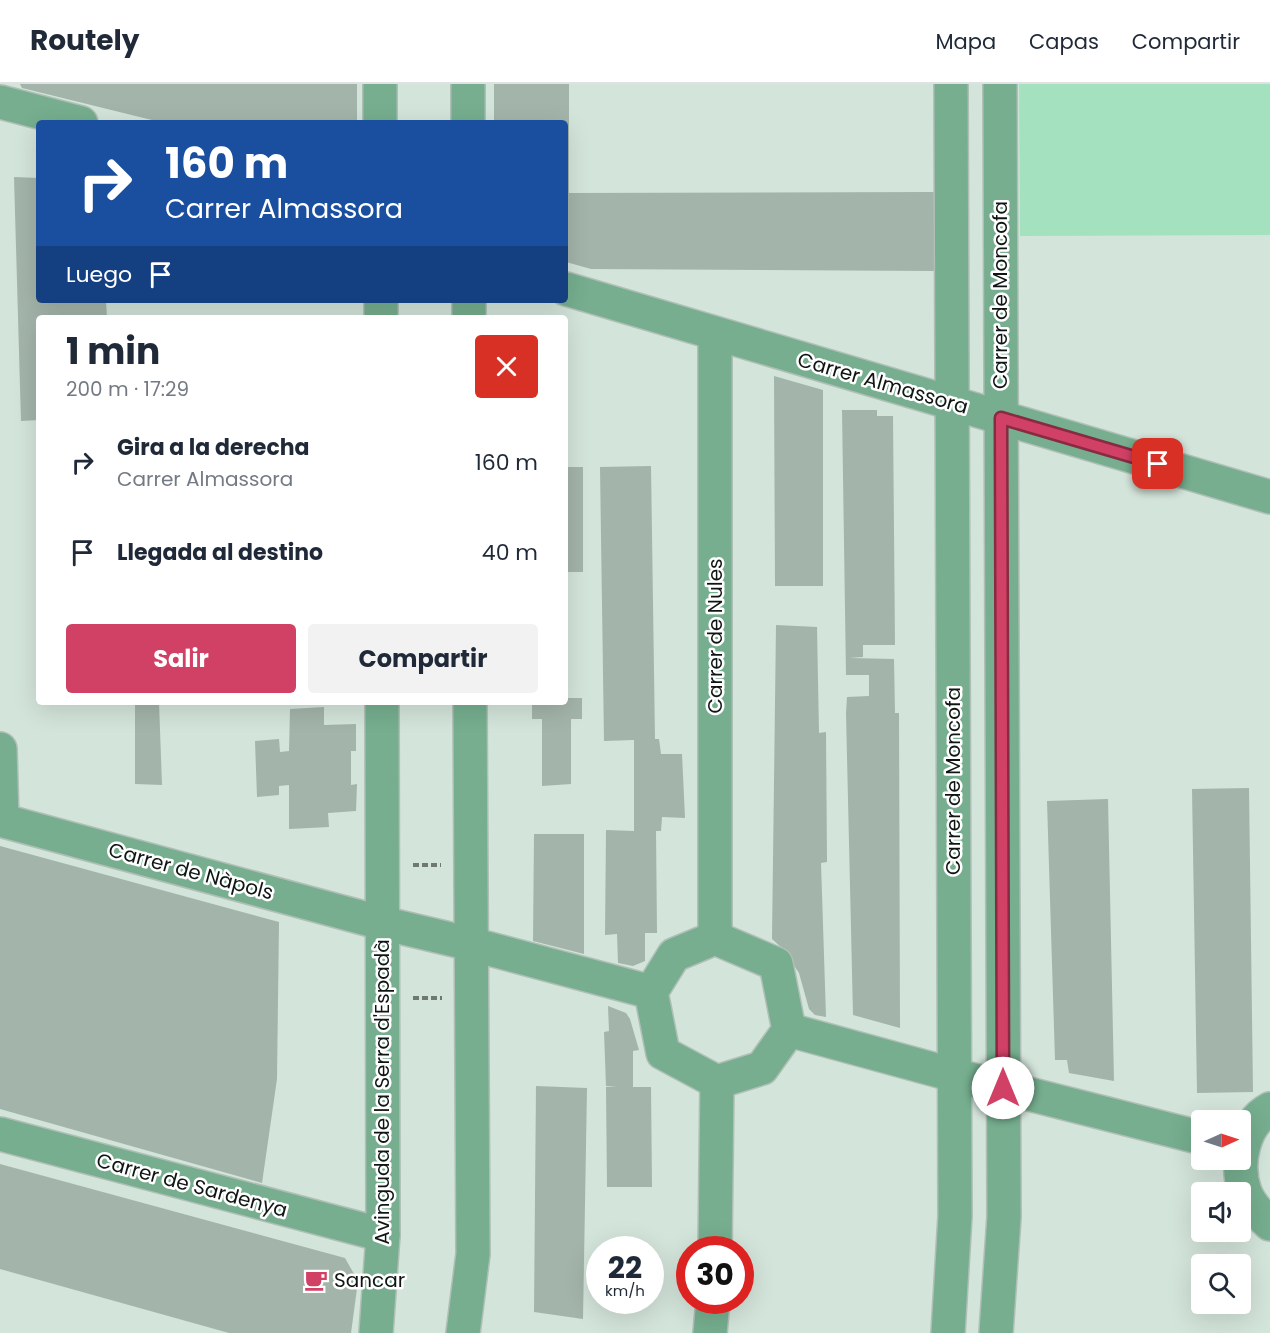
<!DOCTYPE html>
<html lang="es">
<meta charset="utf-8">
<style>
:root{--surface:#fff;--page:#f2f2f3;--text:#1f2937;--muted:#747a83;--line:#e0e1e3;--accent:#d14165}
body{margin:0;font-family:Poppins,sans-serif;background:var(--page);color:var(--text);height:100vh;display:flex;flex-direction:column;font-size:22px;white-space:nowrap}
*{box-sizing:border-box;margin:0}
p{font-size:20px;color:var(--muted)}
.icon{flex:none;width:33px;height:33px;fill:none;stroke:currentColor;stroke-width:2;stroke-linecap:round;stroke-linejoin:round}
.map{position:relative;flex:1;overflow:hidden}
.drawer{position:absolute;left:36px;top:231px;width:532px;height:390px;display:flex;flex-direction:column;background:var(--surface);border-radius:6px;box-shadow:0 6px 24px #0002}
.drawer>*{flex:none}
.hud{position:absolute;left:36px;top:36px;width:532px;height:183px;border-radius:6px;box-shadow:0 6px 24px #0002;background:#1a4fa0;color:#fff;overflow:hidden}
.needle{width:39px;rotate:87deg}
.buttons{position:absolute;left:1191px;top:1026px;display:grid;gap:12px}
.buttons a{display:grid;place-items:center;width:60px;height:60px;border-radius:6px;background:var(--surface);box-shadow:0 6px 24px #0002;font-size:30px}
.speed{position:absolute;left:586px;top:1152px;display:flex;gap:12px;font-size:30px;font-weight:700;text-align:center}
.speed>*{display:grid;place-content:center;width:78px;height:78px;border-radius:50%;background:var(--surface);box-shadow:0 6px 24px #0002;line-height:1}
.speed small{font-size:15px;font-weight:400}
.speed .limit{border:9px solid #d22;background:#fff;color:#111}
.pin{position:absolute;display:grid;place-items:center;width:51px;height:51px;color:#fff;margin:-26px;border-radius:12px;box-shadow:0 3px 9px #0006}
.me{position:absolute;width:66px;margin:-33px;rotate:0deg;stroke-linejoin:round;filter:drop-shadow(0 0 4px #0008)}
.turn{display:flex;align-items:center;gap:21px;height:126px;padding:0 30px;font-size:27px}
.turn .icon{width:78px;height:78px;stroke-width:2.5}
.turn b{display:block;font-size:42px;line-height:51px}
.then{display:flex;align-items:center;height:57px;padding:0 30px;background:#0003;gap:12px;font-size:22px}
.round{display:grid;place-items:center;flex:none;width:63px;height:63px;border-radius:6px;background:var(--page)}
.head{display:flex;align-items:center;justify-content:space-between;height:102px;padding:0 30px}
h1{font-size:36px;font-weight:700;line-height:45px}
.primary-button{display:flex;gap:12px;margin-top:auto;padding:12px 30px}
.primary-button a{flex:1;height:69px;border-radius:6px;background:var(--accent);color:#fff;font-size:24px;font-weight:700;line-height:69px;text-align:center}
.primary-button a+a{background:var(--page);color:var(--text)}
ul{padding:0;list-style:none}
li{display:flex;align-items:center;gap:18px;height:90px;padding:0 30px}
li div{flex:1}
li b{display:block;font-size:22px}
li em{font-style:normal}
header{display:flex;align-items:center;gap:36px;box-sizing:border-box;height:84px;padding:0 30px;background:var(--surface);border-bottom:2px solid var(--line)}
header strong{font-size:28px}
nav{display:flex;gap:33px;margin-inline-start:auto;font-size:21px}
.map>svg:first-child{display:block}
</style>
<header>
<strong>Routely</strong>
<nav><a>Mapa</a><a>Capas</a><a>Compartir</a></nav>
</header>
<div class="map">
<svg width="1270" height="1249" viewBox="0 0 1270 1249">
<rect width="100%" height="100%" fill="#d3e4da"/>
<path fill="#a4e1bf" d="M1019 0H1270V151L1020 152Z"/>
<g fill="#a3b4aa">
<path d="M20 0H357V39H164L22 4Z"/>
<path d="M494 0H569V109L934 108V187L591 185 566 178V39H494Z"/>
<path d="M14 93 39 94V216H106L107 234H39V336L21 337Z"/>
<path d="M774 292 823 306V502H775Z"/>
<path d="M842 326H877V332H893L895 561H863V573L849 574 894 575 895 629H899L900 944 853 931 846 629 847 613 869 612V591H846Z"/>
<path d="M651 382 655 655H659L661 670H682L685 734 662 733 661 747H656L657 849H645V877L633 882 618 879 617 850 605 851 606 746 634 747V656L604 657 600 383Z"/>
<rect x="566" y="383" width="17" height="105"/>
<path d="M776 541 817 543 819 649 826 648 827 778 821 779 826 933 815 931 809 925 799 889 783 865 772 855Z"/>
<path d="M566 614H582V635H571V700L542 702V635H532V618H566Z"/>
<path d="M135 618H159L162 701 135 700Z"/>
<path d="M324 623V641L356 640V667H351V701L357 700 356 727 328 729 329 743 289 745V701L279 702V711L257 713 255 657 279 655 280 668 289 667 290 625Z"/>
<path d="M1249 704 1253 1008 1197 1009 1192 705Z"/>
<path d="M1108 715 1114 997 1069 989 1067 976H1055L1047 717Z"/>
<path d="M534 750H584V870L533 857Z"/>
<path d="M0 762 279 838 277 995 262 1099 0 1025Z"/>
<path d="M608 922 626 929 630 935 639 966 633 967V1003H651L652 1103H607L606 1003H617L606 1002 604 948 609 947Z"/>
<path d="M536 1002 587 1004 583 1235 534 1228Z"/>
<path d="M0 1080 345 1174 358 1197 351 1249H229L0 1185Z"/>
</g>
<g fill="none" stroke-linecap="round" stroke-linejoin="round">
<g stroke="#b0bfb6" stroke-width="36">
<g id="minor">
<path d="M380 0V39"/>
<path d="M468 0V39"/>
<path d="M0 18 81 39"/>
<path d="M566 205 1270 413"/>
<path d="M381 216V234"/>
<path d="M469 216V234"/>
<path d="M0 665 2 736"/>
<path d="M0 736 382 839 471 860 651 908"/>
<path d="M715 854V250"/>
<path d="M715 854 776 880 789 946 762 984 717 998 663 969 651 908 674 871Z"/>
<path d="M789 946 954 991 1202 1054"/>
<path d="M1270 1025C1243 1040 1235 1080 1245 1108 1250 1121 1260 1131 1270 1140"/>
<path d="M0 1050 383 1151"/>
<path d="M715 1166 717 998"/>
<path d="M376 1249 383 1151 382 618"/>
<path d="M463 1249 473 1170 470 618"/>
<path d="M710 1249 713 1216"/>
<path d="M948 1249 955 1132 951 0"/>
<path d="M996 1249 1004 1133 1000 0"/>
</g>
</g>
<g stroke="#6e7973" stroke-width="4" stroke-dasharray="6 3" stroke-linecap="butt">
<path d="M413 781H441"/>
<path d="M413 914H442"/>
</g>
<use href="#minor" stroke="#76ae8f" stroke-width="33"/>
</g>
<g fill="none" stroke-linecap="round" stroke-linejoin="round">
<g stroke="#882a42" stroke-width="15">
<path id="route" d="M1003 1004 1001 334 1158 380"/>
</g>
<use href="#route" stroke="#d14165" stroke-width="10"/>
</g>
<defs>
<g id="cafe-bare" transform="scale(1.8)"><path d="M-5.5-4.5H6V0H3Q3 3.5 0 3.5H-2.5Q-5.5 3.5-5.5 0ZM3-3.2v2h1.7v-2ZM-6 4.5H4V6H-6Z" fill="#d14165" stroke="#fff" stroke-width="2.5" paint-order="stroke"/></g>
</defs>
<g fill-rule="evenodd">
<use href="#cafe-bare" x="316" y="1196"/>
</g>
<g text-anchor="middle" stroke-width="5" stroke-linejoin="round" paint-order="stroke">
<g font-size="20" fill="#0f1512" stroke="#fff">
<text transform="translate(1000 211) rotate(-90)" y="7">Carrer de Moncofa</text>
<text transform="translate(883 299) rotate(16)" y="7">Carrer Almassora</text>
<text transform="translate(715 552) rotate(-90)" y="7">Carrer de Nules</text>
<text transform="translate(953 697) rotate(-90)" y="7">Carrer de Moncofa</text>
<text transform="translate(191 787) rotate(15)" y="7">Carrer de Nàpols</text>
<text transform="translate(382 1008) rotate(-90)" y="7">Avinguda de la Serra d'Espadà</text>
<text transform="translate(192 1101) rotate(15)" y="7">Carrer de Sardenya</text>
</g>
<g font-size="20" fill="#0f1512" stroke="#fff" text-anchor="start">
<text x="334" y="1203">Sancar</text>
</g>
</g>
</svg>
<div class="buttons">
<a><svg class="needle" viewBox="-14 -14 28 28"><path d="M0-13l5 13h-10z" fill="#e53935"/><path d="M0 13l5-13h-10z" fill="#747a83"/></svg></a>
<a><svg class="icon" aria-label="sound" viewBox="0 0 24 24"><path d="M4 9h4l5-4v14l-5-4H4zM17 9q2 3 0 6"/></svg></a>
<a><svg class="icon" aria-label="search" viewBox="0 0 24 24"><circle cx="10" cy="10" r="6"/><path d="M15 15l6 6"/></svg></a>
</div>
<div class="speed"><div>22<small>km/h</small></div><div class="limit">30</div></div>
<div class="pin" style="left:1158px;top:380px;background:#d93025"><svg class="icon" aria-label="arrive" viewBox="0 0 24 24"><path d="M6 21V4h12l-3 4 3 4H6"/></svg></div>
<svg class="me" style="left:1003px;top:1004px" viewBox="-20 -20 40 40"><circle r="19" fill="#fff"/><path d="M0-13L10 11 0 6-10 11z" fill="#d14165"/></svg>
<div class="hud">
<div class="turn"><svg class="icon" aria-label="right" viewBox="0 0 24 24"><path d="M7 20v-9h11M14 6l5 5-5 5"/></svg><div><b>160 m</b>Carrer Almassora</div></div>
<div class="then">Luego<svg class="icon" aria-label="arrive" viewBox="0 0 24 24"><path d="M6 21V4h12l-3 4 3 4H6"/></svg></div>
</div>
<section class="drawer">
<div class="head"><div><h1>1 min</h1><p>200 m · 17:29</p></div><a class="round" style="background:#d93025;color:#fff"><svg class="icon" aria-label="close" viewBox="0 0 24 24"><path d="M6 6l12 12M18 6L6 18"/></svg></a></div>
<ul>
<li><svg class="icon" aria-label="right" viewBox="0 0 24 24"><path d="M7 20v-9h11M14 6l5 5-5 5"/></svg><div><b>Gira a la derecha</b><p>Carrer Almassora</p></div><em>160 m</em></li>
<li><svg class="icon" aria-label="arrive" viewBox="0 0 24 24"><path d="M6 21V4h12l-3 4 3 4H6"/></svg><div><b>Llegada al destino</b></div><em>40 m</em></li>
</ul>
<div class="primary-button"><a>Salir</a><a>Compartir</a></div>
</section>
</div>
